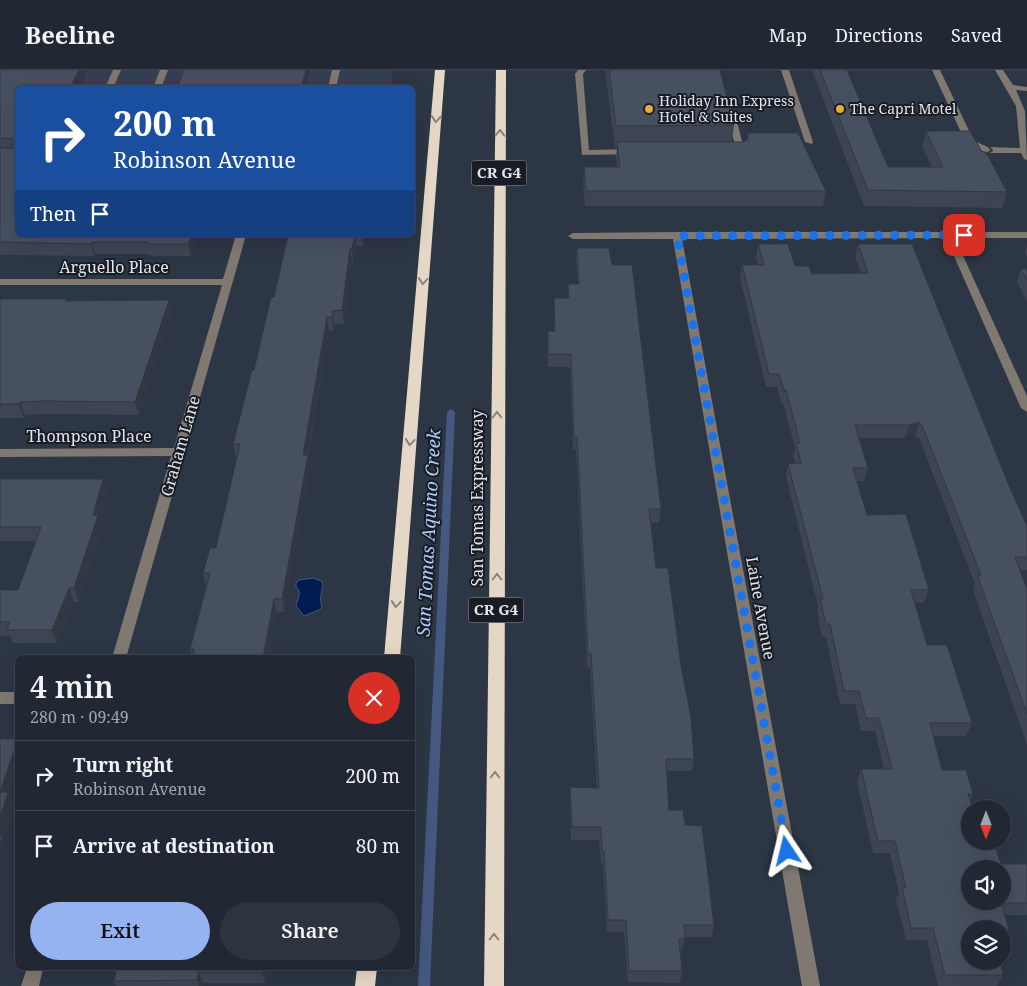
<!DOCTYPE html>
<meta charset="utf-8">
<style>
:root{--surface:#222833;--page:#2e343f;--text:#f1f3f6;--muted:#a2a6ac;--line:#3f444e;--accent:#95b2f1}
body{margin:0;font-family:"Noto Serif",serif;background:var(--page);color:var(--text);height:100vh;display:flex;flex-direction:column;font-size:19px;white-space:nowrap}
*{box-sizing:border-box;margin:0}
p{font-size:16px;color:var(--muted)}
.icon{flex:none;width:28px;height:28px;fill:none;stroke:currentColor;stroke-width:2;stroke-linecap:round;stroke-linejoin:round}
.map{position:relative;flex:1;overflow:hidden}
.side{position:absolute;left:15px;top:585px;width:400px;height:315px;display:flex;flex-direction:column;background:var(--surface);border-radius:8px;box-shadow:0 5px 20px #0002,0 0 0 1px var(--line)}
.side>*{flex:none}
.banner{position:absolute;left:15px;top:15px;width:400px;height:152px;border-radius:8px;box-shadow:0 5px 20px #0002,0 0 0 1px var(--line);background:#1a4fa0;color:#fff;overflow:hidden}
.needle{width:32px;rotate:180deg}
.controls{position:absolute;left:961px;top:730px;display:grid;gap:10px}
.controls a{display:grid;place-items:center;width:50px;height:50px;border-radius:50%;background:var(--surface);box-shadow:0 5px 20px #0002,0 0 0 1px var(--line);font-size:25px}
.pin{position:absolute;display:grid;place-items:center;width:42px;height:42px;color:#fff;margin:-21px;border-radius:10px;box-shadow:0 2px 8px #0006}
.me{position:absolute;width:55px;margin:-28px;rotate:350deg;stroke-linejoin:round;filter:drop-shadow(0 0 4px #0008)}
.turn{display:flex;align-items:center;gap:18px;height:105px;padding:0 15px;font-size:22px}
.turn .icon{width:65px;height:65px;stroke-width:2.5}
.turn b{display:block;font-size:35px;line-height:42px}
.then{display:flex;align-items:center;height:48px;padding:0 15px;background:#0003;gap:10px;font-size:19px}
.round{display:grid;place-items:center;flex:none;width:52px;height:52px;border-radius:26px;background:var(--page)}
.overview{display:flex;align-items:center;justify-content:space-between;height:85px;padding:0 15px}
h1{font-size:30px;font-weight:600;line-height:38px}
.cta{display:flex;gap:10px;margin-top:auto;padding:10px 15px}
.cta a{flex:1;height:58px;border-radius:30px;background:var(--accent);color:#111;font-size:20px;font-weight:600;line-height:58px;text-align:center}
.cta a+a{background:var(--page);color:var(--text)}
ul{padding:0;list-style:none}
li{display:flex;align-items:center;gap:15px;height:70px;padding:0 15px;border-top:1px solid var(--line)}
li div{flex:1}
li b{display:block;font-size:19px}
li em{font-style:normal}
header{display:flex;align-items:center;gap:30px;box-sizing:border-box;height:70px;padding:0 25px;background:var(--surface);border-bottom:1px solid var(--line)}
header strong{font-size:24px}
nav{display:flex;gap:28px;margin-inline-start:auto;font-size:18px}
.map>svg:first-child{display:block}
</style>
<header>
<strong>Beeline</strong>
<nav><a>Map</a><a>Directions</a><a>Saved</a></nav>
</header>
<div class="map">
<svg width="1027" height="916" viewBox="0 0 1027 916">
<rect width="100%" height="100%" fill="#2d3644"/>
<path fill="#343f53" d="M0 0H393L391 17 18 18Z"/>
<path fill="#011c51" stroke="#445880" d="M313 508 322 511C324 520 318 528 322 537L319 540 304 546 296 536 300 522 296 517V513L299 510Z"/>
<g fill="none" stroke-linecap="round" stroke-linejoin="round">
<path fill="#445880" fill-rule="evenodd" d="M451 339 455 342 430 916H418L447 342Z"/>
<g fill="#7f7972" fill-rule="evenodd">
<path d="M113 0H121L113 18H105Z"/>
<path d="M160 0H168L161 18H153Z"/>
<path d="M332 0H340L336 18H328Z"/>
<path d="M578 0H586L583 4 589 80 633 79 636 80V84L582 85 575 4Z"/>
<path d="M781 0H789L813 72 812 74 805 72Z"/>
<path d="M932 0H940L974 71 988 77 1020 78 1016 36 995 0H1003L1013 15 1027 17V21L1016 20 1025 41 1027 90 1024 89 1021 83H987L967 75Z"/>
<path d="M730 38 734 41 745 82 744 84 736 85 732 82 736 79 726 41Z"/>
<path d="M677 162H1027V168H955L1027 326V342L1021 338 946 168 682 169 820 916H802L673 169H573L568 166 573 163Z"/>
<path d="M236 165H246L126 588H112L171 386 0 387V379L174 378 222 215H0V209H223Z"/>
<rect x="0" y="622" width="18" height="12"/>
<path d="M27 898H43L39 916H21Z"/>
</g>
<g fill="#e5d7c6" fill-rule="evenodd">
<path d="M435 0H445L400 588H384Z"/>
<path d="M496 0H506L504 916H484Z"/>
<path d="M357 898H377L375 916H355Z"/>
</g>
</g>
<g fill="#3d4553">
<path d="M0 0H85L86 4 18 18V165H197L191 186H151L150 184H95L94 186 0 185Z"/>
<path d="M605 0H720L734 55 732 72H743L747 70 748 63 826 121 823 136H585L583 112 584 97H617L616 87 617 78H615Z"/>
<path d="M812 0H847L888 97H932L922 77 926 61 982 82 1007 122 1002 138 864 136Z"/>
<path d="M288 165H363V176H356L353 192H352L344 254H334L333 261H329L308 385 310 399 284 542H277L192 588 190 579 206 516 203 503 216 478 237 388H236L233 374 274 227Z"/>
<path d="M758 174 795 196 812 204 861 203 855 186 858 174 1010 418 1027 456V500H1020L1027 519V675L974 523 973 519 975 514 919 368H916L915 365 905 368H859L868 398 864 411H857L867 445 929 520 924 533H915L927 575 972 653 966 666H933L942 700 973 724 970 731 985 779 1001 794H1027V845H1004L1009 859 1002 869V859H970L1003 905 997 916H938L927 870H906L896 830 899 823 890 783H873L857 712 861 699H884L875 661H861L855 634H840L826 567H822L817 542 818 536 786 407 788 394 795 393 793 386 795 378 783 333H781L777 317H766L740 208 742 195H758L756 187Z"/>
<path d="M1027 176V188L1025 183Z"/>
<path d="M577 178 612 195 661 439 659 453H651L656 498 681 596 694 689 692 701H667L669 740 685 755 714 855 712 867H685L682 881H680L682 901 680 913 628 912 624 862H607L603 793H601L599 770H571L570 730V717L597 718 590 597H587L576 380H573L570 297H548L547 274 548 261H554V228H568V214H578L576 191Z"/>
<path d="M1021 199H1027V232L1017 212Z"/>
<path d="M0 229 68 231 172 243 139 345 47 344 25 345 24 348H0Z"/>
<path d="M0 409H103L107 423 100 450 103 459 79 532H74L57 573H13L10 566H0V520H18L36 471H0Z"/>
<path d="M0 669 10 725 15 735 3 770H1L0 774Z"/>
<path d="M117 898H268L265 913H203L202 916H116L114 911Z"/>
</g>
<g fill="#323843">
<path d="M79 0H85L86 4 79 18H70Z"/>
<path d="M306 0H310L306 18H301Z"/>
<path d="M191 165H197L191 186 188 174Z"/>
<path d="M355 165 356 176 353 192 352 179Z"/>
<path d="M362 165H363V176Z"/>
<path d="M92 172 95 184 94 186 91 174Z"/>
<path d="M350 179 352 192 344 254 342 240Z"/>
<path d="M169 230 172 243 139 345 135 332Z"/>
<path d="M333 241 334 254 333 261 332 247Z"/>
<path d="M327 247 329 261 306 392 308 385 310 399 284 542 282 529 303 385Z"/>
<path d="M20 332 25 345 24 348 19 334Z"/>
<path d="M919 352 915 365 905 368 909 355Z"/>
<path d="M103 409 107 423 100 450 103 459 79 532 74 518Z"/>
<path d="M69 518 74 532 57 573 52 560Z"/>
<path d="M274 529 277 542 269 588H263Z"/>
<path d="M18 671V702L10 725 15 735 3 770 0 764V722Z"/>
<path d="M262 898H268L265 913 262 902Z"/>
<path d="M198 902 203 913 202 916H199L197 910Z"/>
</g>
<g fill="#475060" stroke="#323843" fill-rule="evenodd">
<path d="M0 0H79L70 18H18V165H191L188 174H148V172H92L91 174 0 172V78H14L16 76V69L0 68Z"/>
<path d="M184 0H306L301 18H177Z"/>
<path d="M609 0H720L734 55 616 56Z"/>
<path d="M820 0H847L888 97H943L926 61H970L982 82H986L1007 122 868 120Z"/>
<path d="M748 63H798L826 121H586L584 97H620L617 72H743L748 69Z"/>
<path d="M288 165H355L352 179H350L342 240 333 241 332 247H327L303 385H308L282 529H274L263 588H192L194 579H190L210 503H203L210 478H216L240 374H233L252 300H254L271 227H274Z"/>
<path d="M758 174H788L795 196H809L812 204 868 203 858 174H912L1010 418 1027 456V487H1015L1027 519V644L979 510 978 505H981L922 355H920L919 352 909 355H855L868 398H853L867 445 906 444 929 520H911L927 575H947L972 653H930L942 700H966L973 724H968L973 739H970V771H982L985 779H996L1001 794H1027V833H1001L1009 859H970V891H1000L1003 905H945L933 858H911L902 818H906L895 771H878L861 699H892L879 648H866L859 621H844L830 554H826L820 529H823L788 394 801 393 796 373H800L786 320H784L779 304H769L742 195H764ZM970 799H1002V831H970Z"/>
<path d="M577 178H609L612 195H632L661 439H649L656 498H668L681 596 691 647 694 689H666L669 740H683L685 755 702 756 714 855H684L685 869H679L682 901H629L626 850H608L604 781H602L601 757H572L570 717 599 718 591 584H588L577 367H574L571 284H548V261H555L554 228H569L568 214H579Z"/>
<path d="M1021 199H1027V211Z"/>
<path d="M0 229H67L66 231 169 230 135 332 42 331 20 332 19 334H0Z"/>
<path d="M0 409H103L93 445H98L74 518H69L52 560H7L10 552H0V520H18L41 457H0Z"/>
<path d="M0 669H18L0 722H8L0 747Z"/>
<path d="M117 898H262V902H198L197 910 114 911Z"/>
</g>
<defs><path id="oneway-chevron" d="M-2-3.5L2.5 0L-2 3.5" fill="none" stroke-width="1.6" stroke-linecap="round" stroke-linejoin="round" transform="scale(1.25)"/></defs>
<g stroke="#89837d">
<use href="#oneway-chevron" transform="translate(436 49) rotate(95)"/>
<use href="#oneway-chevron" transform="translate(500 63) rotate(-89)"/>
<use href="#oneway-chevron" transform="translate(423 211) rotate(95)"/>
<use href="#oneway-chevron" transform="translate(497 345) rotate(-90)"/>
<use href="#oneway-chevron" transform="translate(410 372) rotate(95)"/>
<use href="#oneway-chevron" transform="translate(497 507) rotate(-90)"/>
<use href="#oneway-chevron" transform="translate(396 534) rotate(95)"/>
<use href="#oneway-chevron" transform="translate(495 705) rotate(-90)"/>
<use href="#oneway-chevron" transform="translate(494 867) rotate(-90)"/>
</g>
<use stroke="#38393b" href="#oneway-chevron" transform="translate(989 80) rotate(8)"/>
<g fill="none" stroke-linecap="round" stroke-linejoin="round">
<path stroke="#1a73e8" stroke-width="9" stroke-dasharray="0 16.2" d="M787 781 677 166 964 165"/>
</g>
<g fill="#eca93b" stroke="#191d23" stroke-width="2">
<circle cx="649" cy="39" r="5"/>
<circle cx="840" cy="39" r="5"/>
</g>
<g text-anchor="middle" stroke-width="4" stroke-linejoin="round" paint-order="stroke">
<g font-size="14" fill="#e0e5ef" stroke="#191d23" text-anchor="start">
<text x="659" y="36">Holiday Inn Express<tspan x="659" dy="16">Hotel &amp; Suites</tspan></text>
<text x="850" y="44">The Capri Motel</text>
</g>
<g fill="#191d23" stroke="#a4a9b2" stroke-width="1">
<rect x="471.5" y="90.5" width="55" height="25" rx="4"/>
<rect x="468.5" y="527.5" width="55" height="25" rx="4"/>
</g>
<g font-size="15" font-weight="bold" fill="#e0e5ef">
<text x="499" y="108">CR G4</text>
<text x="496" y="545">CR G4</text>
</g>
<g font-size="16" fill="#e0e5ef" stroke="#191d23">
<text x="114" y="203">Arguello Place</text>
<text x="89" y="372">Thompson Place</text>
<text transform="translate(180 376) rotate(-74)" y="6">Graham Lane</text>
<text transform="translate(477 428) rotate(-90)" y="6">San Tomas Expressway</text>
<text transform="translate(761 538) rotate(80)" y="6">Laine Avenue</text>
</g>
<g font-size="18" font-style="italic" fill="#accbfe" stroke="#191d23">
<text transform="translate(429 463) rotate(-87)" y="6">San Tomas Aquino Creek</text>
</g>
</g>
</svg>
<div class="controls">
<a><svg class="needle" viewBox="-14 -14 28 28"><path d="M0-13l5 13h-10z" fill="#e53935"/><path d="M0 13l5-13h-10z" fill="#a2a6ac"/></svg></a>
<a><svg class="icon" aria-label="sound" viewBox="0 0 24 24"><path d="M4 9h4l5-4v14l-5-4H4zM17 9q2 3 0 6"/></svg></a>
<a><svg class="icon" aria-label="layers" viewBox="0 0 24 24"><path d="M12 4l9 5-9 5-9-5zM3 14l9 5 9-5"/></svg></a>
</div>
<div class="pin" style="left:964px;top:165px;background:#d93025"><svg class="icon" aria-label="arrive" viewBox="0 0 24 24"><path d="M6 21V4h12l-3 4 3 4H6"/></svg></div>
<svg class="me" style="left:787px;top:781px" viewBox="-20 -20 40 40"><path d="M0-17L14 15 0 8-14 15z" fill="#1a73e8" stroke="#fff" stroke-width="4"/></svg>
<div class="banner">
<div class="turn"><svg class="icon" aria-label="right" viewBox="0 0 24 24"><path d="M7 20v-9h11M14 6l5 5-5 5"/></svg><div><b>200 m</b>Robinson Avenue</div></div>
<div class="then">Then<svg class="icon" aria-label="arrive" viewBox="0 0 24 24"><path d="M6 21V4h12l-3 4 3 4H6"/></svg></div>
</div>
<section class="side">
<div class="overview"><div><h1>4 min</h1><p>280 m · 09:49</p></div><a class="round" style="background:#d93025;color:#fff"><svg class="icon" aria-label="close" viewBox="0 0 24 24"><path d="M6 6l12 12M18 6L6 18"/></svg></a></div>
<ul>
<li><svg class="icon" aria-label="right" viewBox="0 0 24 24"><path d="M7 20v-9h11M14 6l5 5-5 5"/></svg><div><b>Turn right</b><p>Robinson Avenue</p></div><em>200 m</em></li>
<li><svg class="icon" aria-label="arrive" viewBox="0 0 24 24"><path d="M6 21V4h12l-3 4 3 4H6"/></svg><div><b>Arrive at destination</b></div><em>80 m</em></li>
</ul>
<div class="cta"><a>Exit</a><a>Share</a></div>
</section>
</div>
